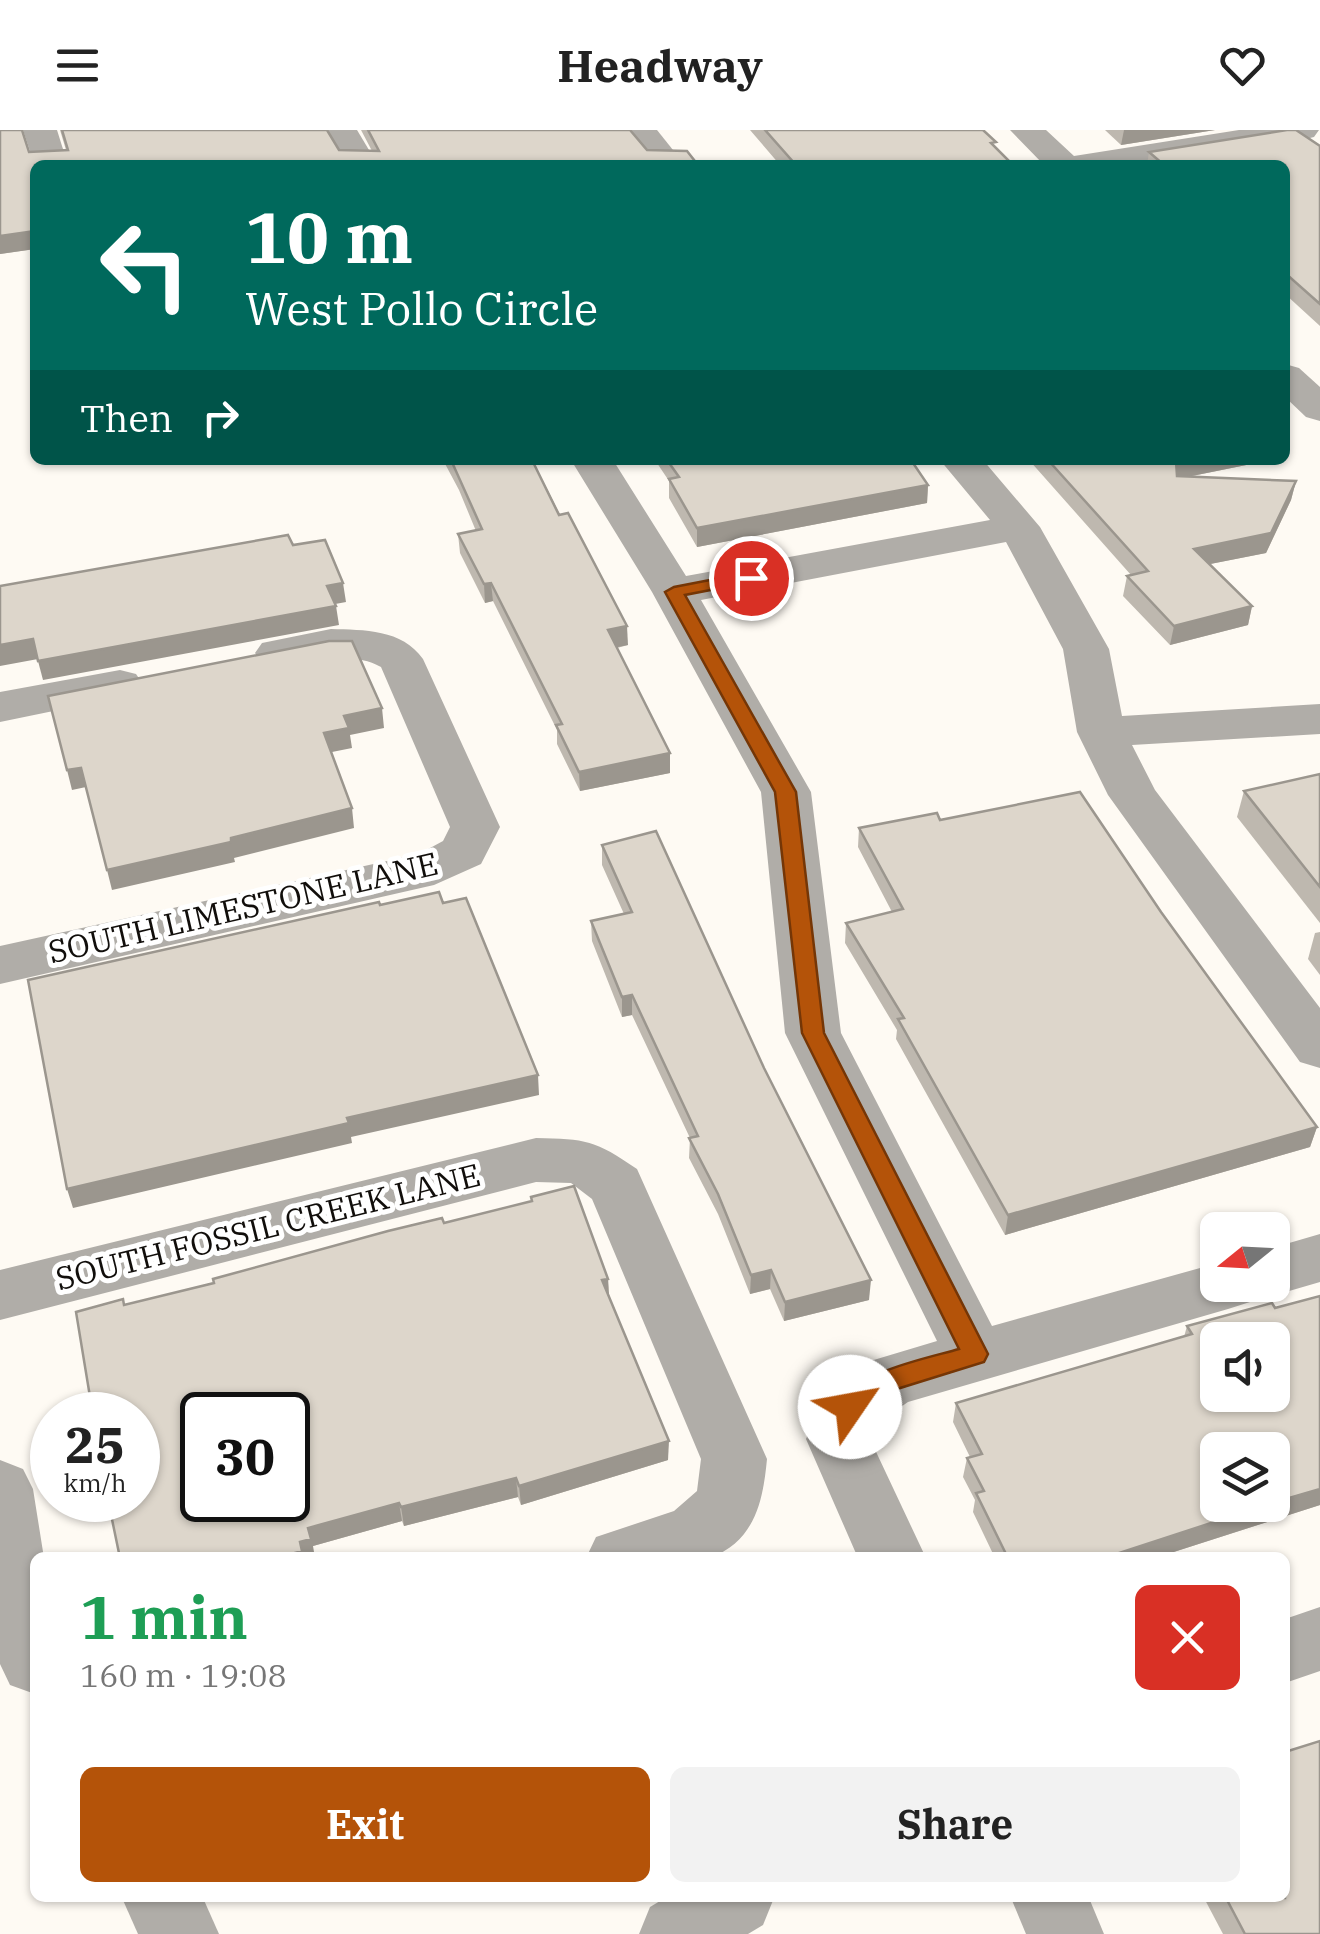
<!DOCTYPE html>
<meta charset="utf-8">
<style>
:root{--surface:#fff;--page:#f2f2f2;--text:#222;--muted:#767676;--accent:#b45309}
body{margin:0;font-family:"IBM Plex Serif",serif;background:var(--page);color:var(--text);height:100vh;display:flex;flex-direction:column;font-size:38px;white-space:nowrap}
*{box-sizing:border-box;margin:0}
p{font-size:32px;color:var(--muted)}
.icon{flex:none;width:55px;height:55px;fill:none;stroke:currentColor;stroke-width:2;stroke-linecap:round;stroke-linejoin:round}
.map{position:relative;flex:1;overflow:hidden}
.details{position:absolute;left:30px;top:1422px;width:1260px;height:350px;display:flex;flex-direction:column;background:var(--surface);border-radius:15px;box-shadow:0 2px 8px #0004}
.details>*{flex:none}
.banner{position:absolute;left:30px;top:30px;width:1260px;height:305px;border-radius:15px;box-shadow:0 2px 8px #0004;background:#00695c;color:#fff;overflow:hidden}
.needle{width:65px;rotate:252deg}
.fabs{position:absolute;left:1200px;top:1082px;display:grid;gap:20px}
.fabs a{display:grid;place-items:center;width:90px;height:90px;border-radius:15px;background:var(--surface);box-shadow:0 2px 8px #0004;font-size:50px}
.speed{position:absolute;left:30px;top:1262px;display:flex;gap:20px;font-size:50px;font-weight:700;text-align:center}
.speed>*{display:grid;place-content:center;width:130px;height:130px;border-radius:50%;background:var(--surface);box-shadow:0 2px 8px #0004;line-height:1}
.speed small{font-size:25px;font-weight:400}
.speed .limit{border:5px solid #111;border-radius:15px;background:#fff;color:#111}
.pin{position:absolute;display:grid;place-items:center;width:85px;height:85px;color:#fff;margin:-42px;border:5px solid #fff;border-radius:50%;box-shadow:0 2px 10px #0007}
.me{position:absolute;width:110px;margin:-55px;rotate:57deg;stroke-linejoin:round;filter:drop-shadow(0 0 8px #0008)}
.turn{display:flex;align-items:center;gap:35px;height:210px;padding:0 50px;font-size:45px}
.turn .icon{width:130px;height:130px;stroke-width:2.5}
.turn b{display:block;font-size:70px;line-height:85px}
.then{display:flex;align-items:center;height:95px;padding:0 50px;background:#0003;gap:20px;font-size:38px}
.round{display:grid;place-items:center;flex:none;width:105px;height:105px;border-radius:15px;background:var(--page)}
.overview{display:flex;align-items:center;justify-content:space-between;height:170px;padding:0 50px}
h1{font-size:60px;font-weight:700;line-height:75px;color:#1e9e55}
.button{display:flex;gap:20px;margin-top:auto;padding:20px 50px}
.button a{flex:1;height:115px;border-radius:15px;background:var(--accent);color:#fff;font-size:40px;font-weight:700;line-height:115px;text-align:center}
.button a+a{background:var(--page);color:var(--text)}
header{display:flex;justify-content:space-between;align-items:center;height:130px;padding:0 50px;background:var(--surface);font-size:45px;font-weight:700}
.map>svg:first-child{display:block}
</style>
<header><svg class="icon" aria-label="menu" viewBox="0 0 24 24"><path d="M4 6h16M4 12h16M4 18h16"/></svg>Headway<svg class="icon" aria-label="heart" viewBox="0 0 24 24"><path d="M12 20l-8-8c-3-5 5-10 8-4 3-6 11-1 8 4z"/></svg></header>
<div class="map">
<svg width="1320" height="1804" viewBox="0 0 1320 1804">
<rect width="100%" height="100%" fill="#fefaf3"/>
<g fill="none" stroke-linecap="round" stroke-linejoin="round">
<g fill="#b0ada8" fill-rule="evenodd">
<path d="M23 0H57L68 35 35 36Z"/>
<path d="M323 0H357L378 35H344Z"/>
<path d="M622 0H657L685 35H650Z"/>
<path d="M1010 0H1046L1074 26 1239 0H1319L1314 7 1302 10 1144 35H1044Z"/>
<path d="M1285 234 1299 238 1320 257V291L1306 287 1285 267Z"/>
<path d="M571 330H613L686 446 990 390 940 330H983L1040 397 1109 519 1122 586 1320 574V604L1132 615 1155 660 1320 878V938L1300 932 1108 665 1077 602 1063 519 1006 412 701 470 811 662 841 903 992 1196 1218 1133V1155H1272V1118L1320 1104V1152L1272 1166 1256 1161 1250 1172 1228 1179 908 1272 876 1294 870 1309 926 1428H858L806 1309 827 1258 867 1232 937 1211 785 903 761 662 652 462Z"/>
<path d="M331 499C364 500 402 499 423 529L500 697 481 734 434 755 0 854V816L419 724 443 711 450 697 381 537C340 515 303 543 262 533L255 523 262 513Z"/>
<path d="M120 540 136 544 143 554 136 564 0 592V562Z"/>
<path d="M536 1008C586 1009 595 1010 637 1039L767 1329C763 1371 755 1411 710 1428H586L596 1407 674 1381 697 1361 701 1329 592 1069 571 1053 536 1052 0 1190V1140Z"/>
<path d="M0 1330 23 1339 33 1359 44 1428H35V1564L10 1555 0 1534Z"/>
<path d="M1320 1477V1541L1285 1553V1489Z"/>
<path d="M122 1768H203L219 1804H138Z"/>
<path d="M665 1768H774L763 1795 748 1804H639L650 1777Z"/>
<path d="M1011 1768H1089L1104 1804H1026Z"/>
</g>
</g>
<g fill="#beb8af">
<path d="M60 0H327L339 20 372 21 361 0H630L647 20 35 35V119L0 124 29 22 66 20Z"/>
<path d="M750 0H983L995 17 1013 35H780Z"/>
<path d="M1105 0H1215L1121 15Z"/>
<path d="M1320 16V196L1285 164V35H1147L1149 22Z"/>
<path d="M443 330H532L628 515 617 518 670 623V643L580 661 557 614V600L493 471 485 473 460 423 458 404 476 401 459 360Z"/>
<path d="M655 330H911L928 355 927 373 697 417 669 368V351Z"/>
<path d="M1029 330H1271L1187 347 1296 351 1291 370 1266 423 1210 434 1252 476 1248 495 1170 515 1123 466 1127 446 1131 445Z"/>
<path d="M1320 644V793L1237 687 1244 661Z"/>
<path d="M940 690 1161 782 1317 997 1310 1017 1005 1105 896 909 897 900 845 813 846 793 892 782 858 717 859 698Z"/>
<path d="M602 715 869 1170 784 1191 770 1159 750 1164 718 1084 689 1028 690 1008 632 885 622 887 592 811 591 791 624 784 602 735Z"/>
<path d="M1320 802V845L1308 829 1315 803Z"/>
<path d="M531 1067 608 1149 609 1165 668 1330 521 1375 518 1367 404 1396 402 1391 313 1416 125 1175 531 1071Z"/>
<path d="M1320 1166V1375L1155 1428H995L973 1382 975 1370 963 1347 967 1328 970 1327 953 1292 956 1273 1184 1207 1187 1196 1275 1178Z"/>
<path d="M1204 1768H1285L1320 1804H1223Z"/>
</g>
<g fill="#9b968e">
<path d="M1124 0H1215L1121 15Z"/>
<path d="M35 101V119L0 124V106Z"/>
<path d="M1180 330H1271L1172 350 1176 331Z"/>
<path d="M1296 351 1291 370 1266 423 1190 438 1194 419Z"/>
<path d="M928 355 927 373 697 417V398Z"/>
<path d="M343 453 346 472 330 475 327 456Z"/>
<path d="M491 453 493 471 485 473 484 454Z"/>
<path d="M336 476 339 495 43 550 38 531Z"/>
<path d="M1252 476 1248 495 1170 515 1174 496Z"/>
<path d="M627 496 628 515 608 519V500Z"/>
<path d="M33 509 38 529 0 536V515Z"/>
<path d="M382 578 384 598 350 605 352 618 327 623 324 603 344 586Z"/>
<path d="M670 623V643L580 661 579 642Z"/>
<path d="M81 638 86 657 72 660 67 640Z"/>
<path d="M352 678 354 698 234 728 235 732 112 760 107 740Z"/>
<path d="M632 865V885L622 887V867Z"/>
<path d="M538 945 539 965 351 1007 352 1013 73 1078 67 1059 347 988Z"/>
<path d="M1317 997 1310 1017 1005 1105 1008 1085Z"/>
<path d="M771 1140 770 1159 750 1164 751 1145Z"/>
<path d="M608 1149 609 1168 602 1150Z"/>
<path d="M871 1150 869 1170 784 1191 785 1172Z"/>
<path d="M669 1311 668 1330 521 1375 519 1356Z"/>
<path d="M516 1348 518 1367 404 1396 401 1377Z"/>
<path d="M1320 1359V1375L1155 1428H1104Z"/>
<path d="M399 1373 402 1391 313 1416 315 1428H277L300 1412 308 1398Z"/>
</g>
<g fill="#ddd6cb" stroke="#9b968e" stroke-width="2.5" fill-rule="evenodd">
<path d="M0 0H22L29 22 68 20 62 0H327L339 20 379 21 368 0H630L647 20 687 21 698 35H35V101L0 106Z"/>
<path d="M765 0H983L996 12 991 13 1013 35H796Z"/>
<path d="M1287 0H1296L1320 16V174L1285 143V35H1164L1149 22Z"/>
<path d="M451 330H532L559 385 568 383 627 496 608 500 670 623 579 642 556 595 562 594 491 453 484 454 458 404 482 399Z"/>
<path d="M667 330H911L928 355 697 398 669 349 679 347Z"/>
<path d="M1048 330H1180L1176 331 1177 346 1296 351 1271 403 1194 419 1252 476 1174 496 1127 446 1148 441Z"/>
<path d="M288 405 293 415 325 410 343 453 327 456 336 476 38 531 33 509 0 515V456Z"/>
<path d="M329 511H352L382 578 344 586 349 598 324 603 352 678 231 708V712L107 740 81 638 67 640 48 566Z"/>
<path d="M1320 644V757L1244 661Z"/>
<path d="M1080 662 1161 782 1317 997 1008 1085 898 889 904 888 846 793 903 779 859 698 937 683 940 690Z"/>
<path d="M656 701 764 938 871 1150 785 1172 771 1140 751 1145 718 1064 689 1008 698 1006 632 865 622 867 591 791 632 782 602 715Z"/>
<path d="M439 762 443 773 466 768 538 945 347 988 349 993 67 1059 28 850 379 772 380 775Z"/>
<path d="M574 1056 608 1149 602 1150 669 1311 519 1356 516 1348 401 1377 399 1373 308 1398 311 1409 300 1412 302 1421 277 1428H120L108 1370H138V1285H93L76 1182 123 1169 124 1175 214 1153 213 1149 388 1101 442 1088 444 1093 532 1071 531 1067ZM202 1285H288V1370H202Z"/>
<path d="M1320 1166V1359L1272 1373V1320H1218V1375H1266L1104 1428H1008L976 1363 984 1361 967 1328 982 1324 956 1273 1192 1204 1187 1196 1272 1173 1275 1178ZM1218 1210H1272V1265H1218Z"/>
<path d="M1320 1611V1804H1245L1226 1768H1285V1622Z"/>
</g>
<path fill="#b45309" stroke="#753606" stroke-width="2.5" d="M751 442 757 444V451L685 465 796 662 824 903 988 1224 984 1232 897 1259 850 1288 841 1285 837 1277C854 1242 924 1229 959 1219L802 903 775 662 665 462 674 457Z"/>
<g text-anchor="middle" stroke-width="10" stroke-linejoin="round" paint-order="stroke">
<g font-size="32" fill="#110e0b" stroke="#fff">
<text transform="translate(243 778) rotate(-13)" y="11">SOUTH LIMESTONE LANE</text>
<text transform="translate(268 1097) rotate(-14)" y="11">SOUTH FOSSIL CREEK LANE</text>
</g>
</g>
</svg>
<div class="fabs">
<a><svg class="needle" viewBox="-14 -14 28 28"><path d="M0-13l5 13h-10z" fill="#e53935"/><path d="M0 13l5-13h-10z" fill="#767676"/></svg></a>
<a><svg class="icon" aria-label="sound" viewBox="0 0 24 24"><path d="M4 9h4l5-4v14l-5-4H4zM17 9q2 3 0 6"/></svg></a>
<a><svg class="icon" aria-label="layers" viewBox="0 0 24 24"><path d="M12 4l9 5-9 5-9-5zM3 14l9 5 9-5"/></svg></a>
</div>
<div class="speed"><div>25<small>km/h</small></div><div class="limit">30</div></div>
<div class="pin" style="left:751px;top:448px;background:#d93025"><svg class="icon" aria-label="arrive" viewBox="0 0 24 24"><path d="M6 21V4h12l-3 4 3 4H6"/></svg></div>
<svg class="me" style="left:850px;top:1277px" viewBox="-20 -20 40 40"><circle r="19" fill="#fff"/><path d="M0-13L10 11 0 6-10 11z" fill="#b45309"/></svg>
<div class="banner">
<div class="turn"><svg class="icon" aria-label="left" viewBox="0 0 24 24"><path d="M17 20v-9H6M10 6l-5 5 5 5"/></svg><div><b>10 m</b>West Pollo Circle</div></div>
<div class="then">Then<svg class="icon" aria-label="right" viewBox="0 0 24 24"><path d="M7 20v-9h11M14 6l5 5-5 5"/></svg></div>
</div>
<section class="details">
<div class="overview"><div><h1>1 min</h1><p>160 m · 19:08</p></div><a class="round" style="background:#d93025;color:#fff"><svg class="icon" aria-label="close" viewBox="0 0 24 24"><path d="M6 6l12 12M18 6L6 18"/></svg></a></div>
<div class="button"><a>Exit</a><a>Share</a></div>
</section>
</div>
